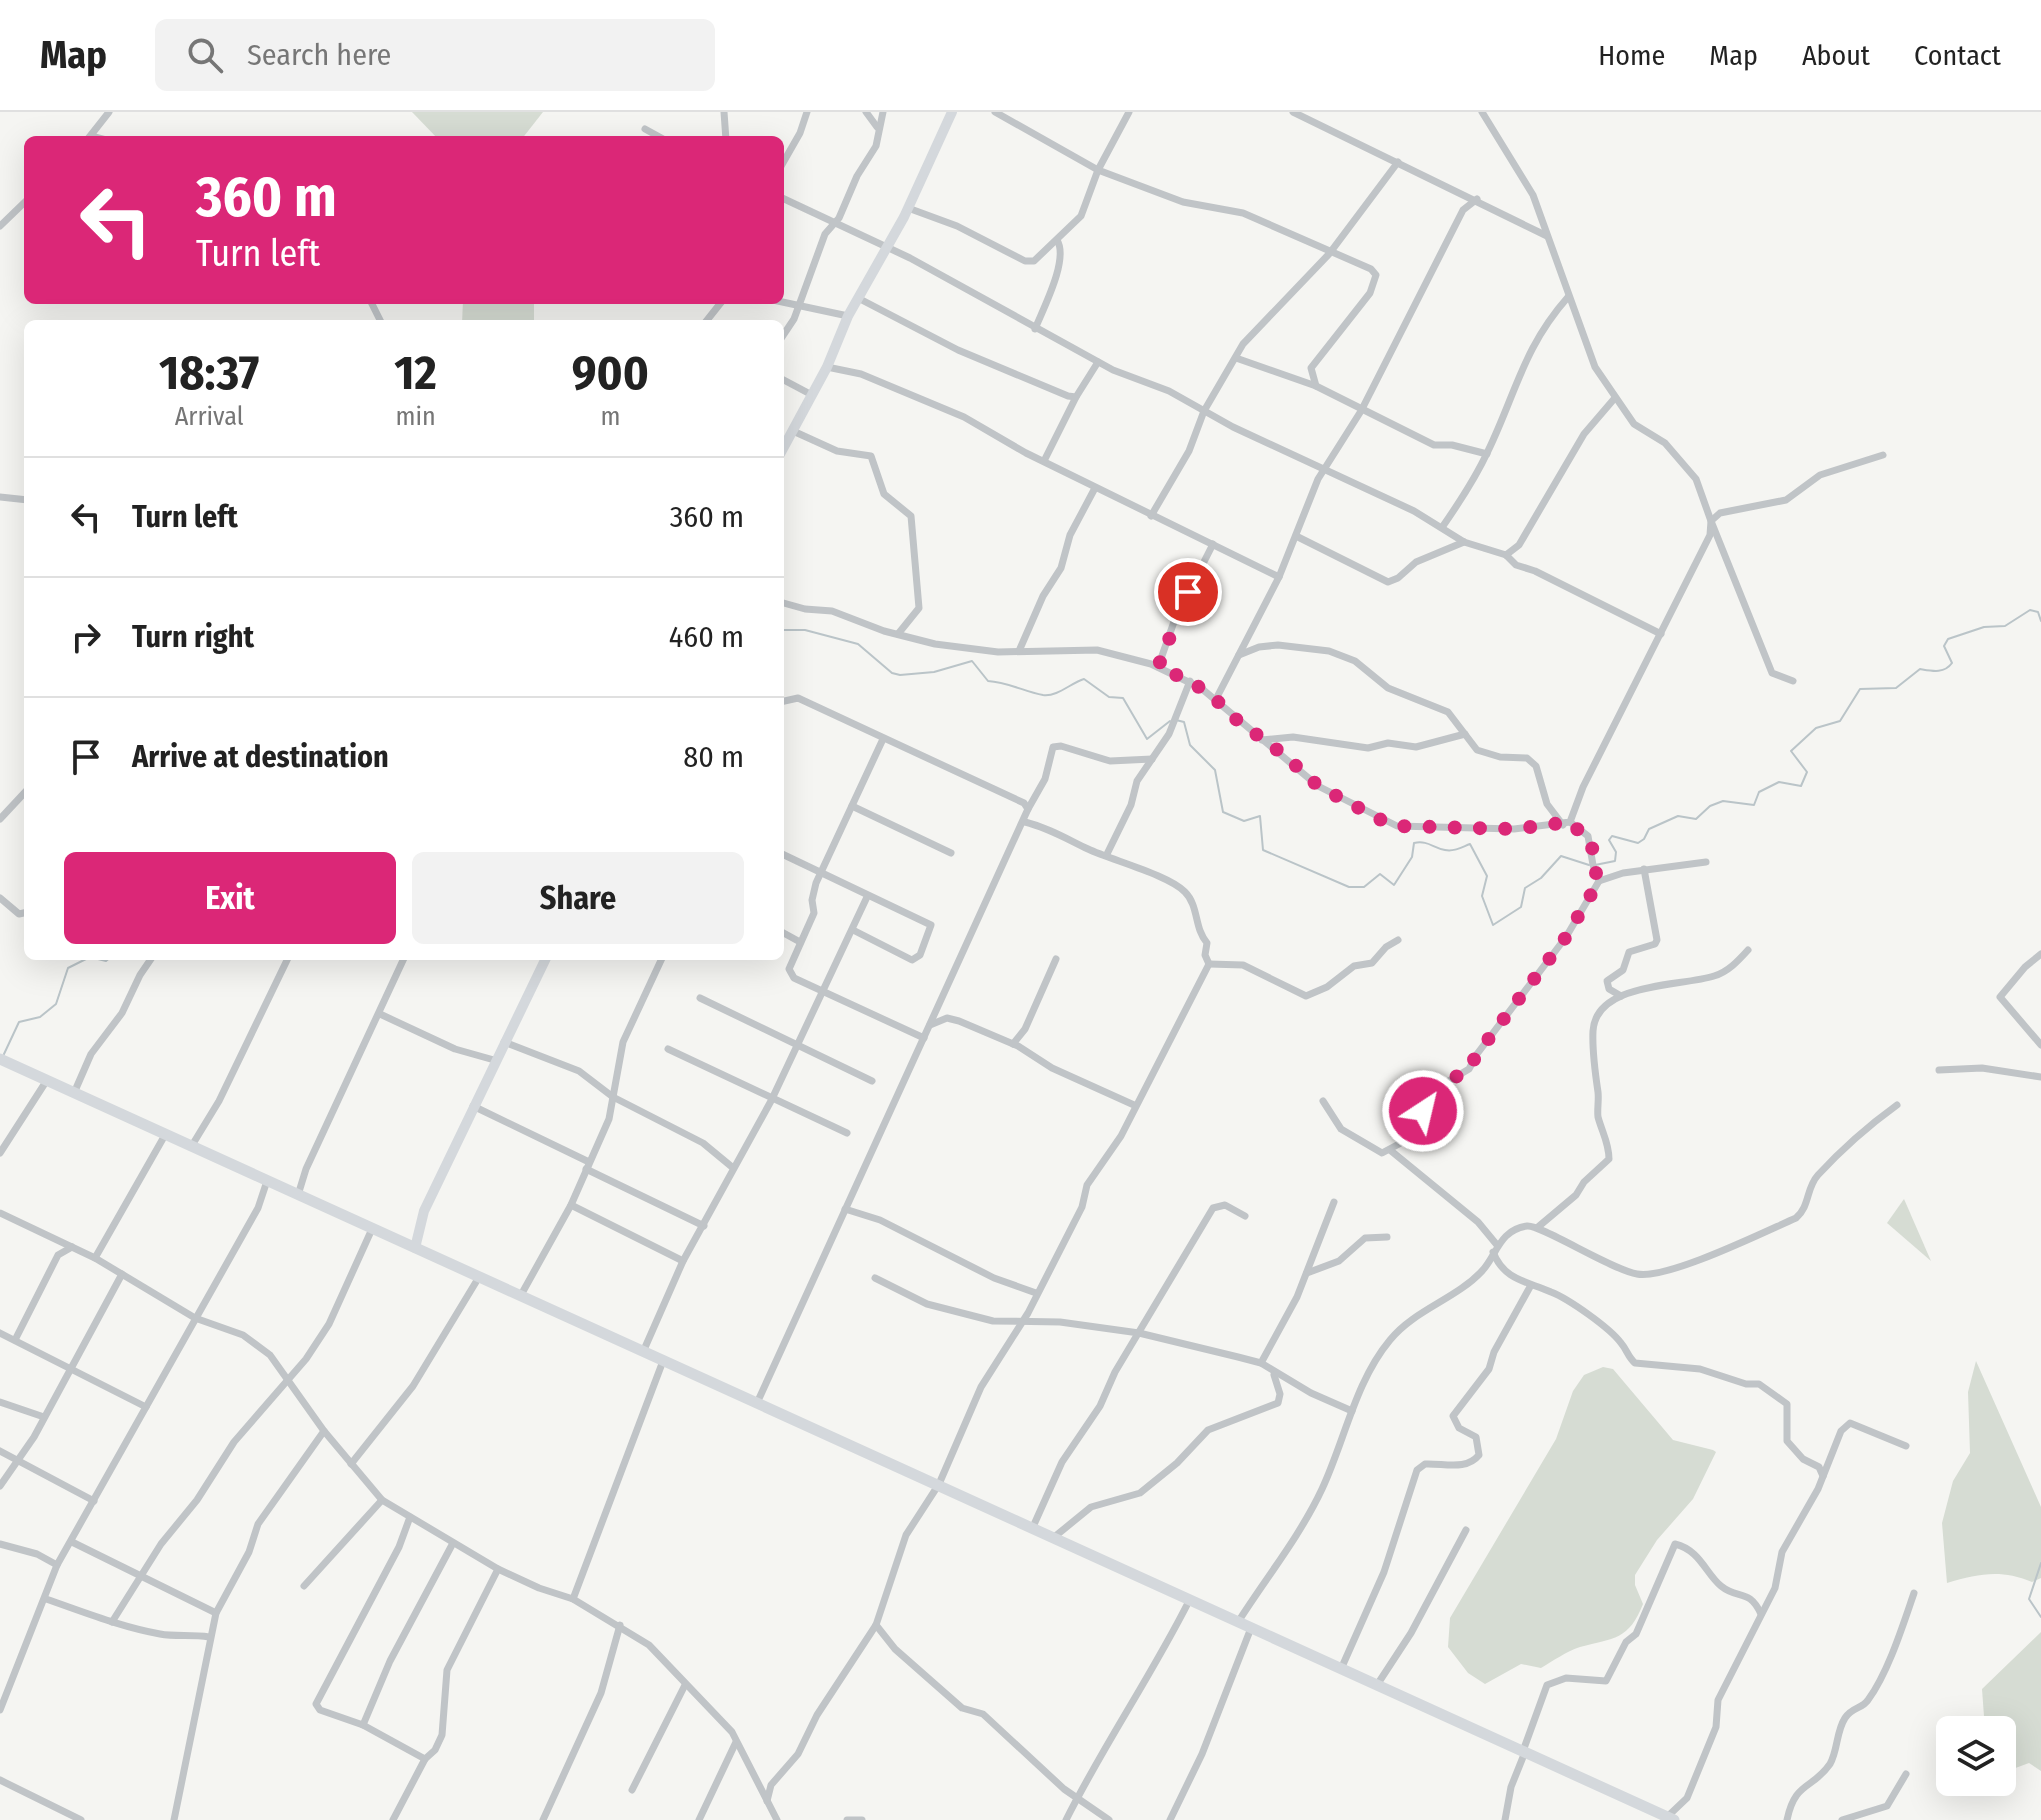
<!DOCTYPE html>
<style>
:root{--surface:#fff;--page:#f2f2f2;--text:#222;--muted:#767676;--line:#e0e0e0;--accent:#db2777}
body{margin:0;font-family:"Fira Sans Condensed",sans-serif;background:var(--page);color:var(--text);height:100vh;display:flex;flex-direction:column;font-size:30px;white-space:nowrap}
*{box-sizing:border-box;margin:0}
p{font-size:26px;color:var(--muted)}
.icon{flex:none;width:44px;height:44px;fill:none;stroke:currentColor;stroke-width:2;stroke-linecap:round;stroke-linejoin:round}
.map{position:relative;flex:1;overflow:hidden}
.sheet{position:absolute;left:24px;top:208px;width:760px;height:640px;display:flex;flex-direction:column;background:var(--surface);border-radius:12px;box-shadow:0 8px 32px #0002}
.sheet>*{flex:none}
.top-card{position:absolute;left:24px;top:24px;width:760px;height:168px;border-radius:12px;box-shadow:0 8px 32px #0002;background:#db2777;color:#fff;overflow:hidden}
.controls{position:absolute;left:1936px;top:1604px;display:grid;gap:16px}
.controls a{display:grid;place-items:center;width:80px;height:80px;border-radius:12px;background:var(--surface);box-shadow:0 8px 32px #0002;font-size:40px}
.pin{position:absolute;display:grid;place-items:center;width:68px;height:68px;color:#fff;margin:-34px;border:4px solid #fff;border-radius:50%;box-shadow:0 2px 8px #0007}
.me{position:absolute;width:88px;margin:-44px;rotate:35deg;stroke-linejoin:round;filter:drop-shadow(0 0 6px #0008)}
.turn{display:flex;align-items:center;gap:28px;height:168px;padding:0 40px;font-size:36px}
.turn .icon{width:104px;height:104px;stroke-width:2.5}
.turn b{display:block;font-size:56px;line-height:68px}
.eta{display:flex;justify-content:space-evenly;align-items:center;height:136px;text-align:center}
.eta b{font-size:48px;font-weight:700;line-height:56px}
.button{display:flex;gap:16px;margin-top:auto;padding:16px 40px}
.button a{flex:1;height:92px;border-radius:12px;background:var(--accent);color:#fff;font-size:32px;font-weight:700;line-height:92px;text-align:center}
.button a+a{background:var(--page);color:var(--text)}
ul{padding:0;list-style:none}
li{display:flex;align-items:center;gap:24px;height:120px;padding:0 40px;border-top:2px solid var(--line)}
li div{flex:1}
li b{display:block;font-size:30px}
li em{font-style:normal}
header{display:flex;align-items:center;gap:48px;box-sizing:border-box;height:112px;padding:0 40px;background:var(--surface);border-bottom:2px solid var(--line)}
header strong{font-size:38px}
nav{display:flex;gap:44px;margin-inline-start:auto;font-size:28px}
.search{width:560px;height:72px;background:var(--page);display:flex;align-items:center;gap:20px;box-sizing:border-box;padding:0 28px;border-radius:12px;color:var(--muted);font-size:30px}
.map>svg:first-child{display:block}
</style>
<header>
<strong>Map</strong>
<div class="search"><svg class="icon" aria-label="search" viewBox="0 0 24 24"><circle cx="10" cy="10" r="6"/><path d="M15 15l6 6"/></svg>Search here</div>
<nav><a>Home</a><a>Map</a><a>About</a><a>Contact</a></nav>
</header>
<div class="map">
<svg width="2041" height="1708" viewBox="0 0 2041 1708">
<rect width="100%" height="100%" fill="#f5f5f2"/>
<g fill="#d6dcd3">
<path d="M412 0H543L521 28H439Z"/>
<path d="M463 188H534V212H462Z"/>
<path d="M1904 1087 1931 1149 1887 1111Z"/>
<path d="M1976 1249 2041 1395V1466L2032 1470C2000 1457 1979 1462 1947 1471L1942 1411 1953 1369 1970 1341 1968 1280Z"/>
<path d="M1603 1255 1613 1257 1673 1328 1713 1338 1716 1340 1693 1387 1657 1428 1635 1463V1473L1643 1492C1629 1528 1614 1526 1580 1535 1567 1539 1553 1549 1541 1556L1521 1552 1485 1572 1468 1561 1448 1535 1450 1506 1556 1327 1573 1279 1584 1263Z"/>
<path d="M2041 1520V1659L2029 1651 2002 1661V1618H1985L1982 1577Z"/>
</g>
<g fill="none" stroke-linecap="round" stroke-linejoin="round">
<g stroke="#bac4c8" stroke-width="2">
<path d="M780 518H805L858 532 892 561 900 563 934 560 972 549 988 569C1008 570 1025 580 1043 583 1057 585 1071 571 1084 567L1109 585 1123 586 1147 627 1170 609"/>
<path d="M1176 608 1184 610 1190 633 1215 658 1223 700 1244 709 1260 704 1263 738 1349 775H1364L1380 762 1394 773 1412 745 1414 731C1428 728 1433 736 1445 738 1454 740 1462 735 1470 732L1487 764 1482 784 1493 813 1521 795 1525 776 1541 766 1561 744 1589 753"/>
<path d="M1595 753 1615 749 1616 740 1609 728 1612 724 1638 731 1644 727 1649 717 1678 704 1696 707 1710 694 1723 689 1754 693 1759 680 1779 670 1801 674 1807 660 1791 639 1816 616 1840 609 1860 577 1896 576 1920 557C1932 559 1944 562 1952 551L1944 534 1948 527 1984 515 2005 514 2030 498 2038 500 2041 509"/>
<path d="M4 942 19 910 40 905 56 892 68 856 90 845 106 849 112 844"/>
<path d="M2041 1451 2029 1487 2041 1505"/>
</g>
<g stroke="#c0c4c7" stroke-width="7">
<path d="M724 0 726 28"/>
<path d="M866 0 877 15"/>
<path d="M995 0 1098 58 1183 90 1243 101 1371 157 1376 163 1370 181 1311 256 1316 274"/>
<path d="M1293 0 1547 124"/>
<path d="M645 17 665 28"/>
<path d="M91 24 106 28"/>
<path d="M87 28 109 0"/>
<path d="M780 56 800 21 807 0"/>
<path d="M780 85 910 146 1113 258 1169 279 1233 315 1414 399 1464 430 1506 443 1516 453 1535 459 1661 522"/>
<path d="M908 96 957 114 1025 149H1034L1081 104 1098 58 1129 0"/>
<path d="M0 114 28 87"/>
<path d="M858 186 958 238 1068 284 1076 285 1098 250"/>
<path d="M370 188 382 212"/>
<path d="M773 188 848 204"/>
<path d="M704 212 723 188"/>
<path d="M1035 217C1044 195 1069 147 1057 128"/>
<path d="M780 228 794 207 825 122 839 106 857 64 876 34 883 0"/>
<path d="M1236 246 1316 274 1434 333H1452L1487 342"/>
<path d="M827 255 861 262 964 305 1026 341 1279 465"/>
<path d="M780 266 812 283"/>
<path d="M793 319 837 339 871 344 884 382 911 404 919 496 898 522"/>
<path d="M1044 349 1076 285"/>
<path d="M0 385 28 388"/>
<path d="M1151 404 1189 339 1204 299 1243 232 1329 142 1398 50"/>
<path d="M1443 414C1459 391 1476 365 1488 339 1516 281 1523 236 1568 185"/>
<path d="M1296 424 1388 470 1398 466 1416 450 1464 430"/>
<path d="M1506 443 1519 433 1584 322 1614 287"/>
<path d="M780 490 805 497 832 499 884 519 935 532 998 540 1097 538 1151 552 1201 576 1318 674 1397 714 1514 717 1570 710 1583 675 1710 423 1711 409 1696 367 1665 331 1634 312 1595 255 1533 83 1482 0"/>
<path d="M1019 539 1043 484 1061 456 1070 423 1095 376"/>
<path d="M1239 543 1259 535 1278 533 1329 539 1355 549 1388 576 1448 600 1477 638 1500 645 1527 646 1536 654 1547 692 1563 713"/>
<path d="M1158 555 1175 507 1213 432"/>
<path d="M1793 569 1772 561 1711 409 1720 401 1786 388 1820 363 1883 343"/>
<path d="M1216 587 1279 465 1318 367 1361 299 1463 98 1477 87"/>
<path d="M883 627 816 771 812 788 814 801 789 857 794 866 924 926"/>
<path d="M1262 628 1293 625 1368 636 1388 631 1416 635 1465 622"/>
<path d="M852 694 951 741"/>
<path d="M1028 697 1045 667 1053 635 1061 634 1110 649 1152 647"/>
<path d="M0 707 28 677"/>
<path d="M1570 710 1588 724 1593 753 1599 769"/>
<path d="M780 741 931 813 920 843 912 848 853 818"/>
<path d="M1107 742 1131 693 1137 669 1169 622 1190 569"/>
<path d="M0 786 19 802 28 800"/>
<path d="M780 819 800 830"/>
<path d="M2041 842 2025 855 2000 885 2041 933"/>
<path d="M1209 852 1243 853 1306 884 1327 875 1354 854 1372 851 1386 835 1398 828"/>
<path d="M1621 884 1609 877 1607 869 1623 858 1629 840 1655 832 1657 828 1644 757"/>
<path d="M700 886 872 969"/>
<path d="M380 902 455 937 494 948"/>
<path d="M930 913 947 906 959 909 1018 934 1052 956 1134 993"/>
<path d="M504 930 579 959 613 985 703 1031 732 1055"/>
<path d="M1013 932 1025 917 1056 847"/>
<path d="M668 937 847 1021"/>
<path d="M1939 958 1982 956 2041 965"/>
<path d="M74 981 91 942 122 901 140 863 153 844"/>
<path d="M1323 989 1341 1017 1382 1041 1399 1032 1422 1005V985L1469 957 1477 942 1566 825 1599 769 1623 761 1706 750"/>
<path d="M473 994 589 1050"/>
<path d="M191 1035 219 989 289 844"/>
<path d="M1390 1038 1478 1110 1497 1133"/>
<path d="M0 1041 47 968"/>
<path d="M586 1057 704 1114"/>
<path d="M298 1083 306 1057 405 844"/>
<path d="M571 1093 683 1149"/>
<path d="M845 1097 880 1108 994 1166 1036 1181"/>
<path d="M0 1101 95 1146 195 1206 243 1223 270 1243 324 1319 382 1388 498 1457 539 1476 573 1487 649 1533 732 1620 777 1708"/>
<path d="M1538 1115 1576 1083 1584 1070 1609 1047C1609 1031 1602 1020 1598 1005 1597 997 1599 989 1598 980 1595 960 1592 940 1593 919 1596 870 1679 875 1714 864 1728 860 1738 849 1748 838"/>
<path d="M1493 1140C1504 1168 1526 1169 1551 1180 1569 1187 1610 1216 1621 1231 1627 1238 1628 1245 1635 1251L1700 1257 1746 1272H1759L1787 1292V1329L1803 1347 1819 1355 1823 1364"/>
<path d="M95 1146 165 1023"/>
<path d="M1307 1161 1339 1149 1365 1126 1387 1125"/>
<path d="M875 1166 927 1192 993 1209 1060 1210 1139 1221 1238 1245 1261 1251 1311 1281 1352 1299"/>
<path d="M521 1183 571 1093 609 1007 623 930 663 844"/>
<path d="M0 1221 146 1295"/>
<path d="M15 1228 58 1143 72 1135"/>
<path d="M643 1240 683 1149 771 989 867 785"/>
<path d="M1261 1251 1297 1185 1334 1090"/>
<path d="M0 1290 44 1305"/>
<path d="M757 1291 1028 697 1024 691 798 586 780 590"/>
<path d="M0 1339 94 1389"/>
<path d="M351 1352 413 1274 479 1165"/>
<path d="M0 1374 34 1325 122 1162"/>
<path d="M410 1405 399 1435 316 1592 320 1598 363 1613 425 1647"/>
<path d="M1032 1417 1062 1350 1100 1294 1115 1260 1213 1096 1225 1093 1245 1104"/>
<path d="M1053 1426 1091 1395 1140 1381 1177 1351 1208 1318 1278 1291 1280 1282 1274 1263"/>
<path d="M72 1430 216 1501"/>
<path d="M0 1432 37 1442 57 1453"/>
<path d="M304 1474 382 1388"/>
<path d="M46 1487C84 1500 121 1515 160 1522 176 1525 192 1522 209 1525"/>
<path d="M573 1487 663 1249"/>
<path d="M112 1510 161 1432 197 1388 234 1330 306 1247 329 1212 372 1117"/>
<path d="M1238 1510C1266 1466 1300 1424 1322 1377 1345 1328 1355 1270 1390 1228 1414 1198 1456 1187 1482 1159 1497 1143 1499 1118 1527 1114 1540 1112 1612 1158 1637 1162 1667 1168 1764 1120 1796 1106 1810 1094 1806 1076 1818 1063 1842 1037 1868 1014 1897 993"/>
<path d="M876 1513 895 1537 962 1596 983 1602 1064 1677 1109 1708"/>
<path d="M1341 1557 1384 1460 1417 1358 1425 1352C1444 1351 1466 1359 1479 1343L1476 1325 1459 1316 1453 1304 1489 1257 1494 1240 1531 1173"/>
<path d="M1377 1573 1411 1521 1466 1418"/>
<path d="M0 1598 57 1453 258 1096 267 1069"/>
<path d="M363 1613 390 1549 453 1431"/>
<path d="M1523 1639 1547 1573 1566 1566 1606 1569 1626 1530 1636 1522 1675 1432C1700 1438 1706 1462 1721 1474 1738 1488 1749 1476 1761 1502"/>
<path d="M0 1668 81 1708"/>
<path d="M632 1678 685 1573"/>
<path d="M767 1689 771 1673 798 1642 817 1603 876 1513 906 1423 939 1372 981 1275 1028 1201 1082 1095 1087 1073 1121 1024 1209 852 1205 843 1207 831C1194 816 1199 794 1185 780 1169 763 1111 748 1088 737 1067 727 1049 716 1025 710"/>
<path d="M1667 1705 1687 1686 1716 1615 1718 1588 1775 1476 1782 1440 1818 1377 1841 1319 1850 1311 1906 1334"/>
<path d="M174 1708 216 1501 249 1440 258 1412 324 1319"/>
<path d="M393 1708 425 1647 435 1638 442 1623 447 1558 498 1457"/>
<path d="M543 1708 601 1581 620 1513"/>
<path d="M699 1708 736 1630"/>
<path d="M847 1708H862"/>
<path d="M1066 1708C1104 1632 1152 1563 1190 1487"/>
<path d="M1170 1708 1202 1642 1251 1516"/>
<path d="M1505 1708 1511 1675 1525 1640"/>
<path d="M1787 1708C1795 1669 1812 1678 1830 1652 1838 1638 1836 1620 1845 1606 1852 1595 1862 1597 1868 1588 1888 1561 1903 1513 1914 1481"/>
<path d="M1842 1708 1887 1694 1906 1662"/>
</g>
<g stroke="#d4d8dc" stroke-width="10">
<path d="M780 342 827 255 848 204 904 105 952 0"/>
<path d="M415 1136 424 1099 547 844"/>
</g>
<path stroke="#d4d8dc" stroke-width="11" d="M0 947 1674 1708"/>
</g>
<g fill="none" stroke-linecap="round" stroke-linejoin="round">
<path stroke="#db2777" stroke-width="14" stroke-dasharray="0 25.2" d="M1188 480 1158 555 1190 569 1216 587 1225 599 1284 643 1318 674 1383 709 1397 714 1514 717 1570 710 1592 732 1593 753 1599 769 1566 825 1477 942 1469 957 1422 985 1423 999"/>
</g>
</svg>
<div class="controls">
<a><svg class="icon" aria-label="layers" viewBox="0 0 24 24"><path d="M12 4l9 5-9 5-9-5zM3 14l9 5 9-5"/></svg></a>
</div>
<div class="pin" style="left:1188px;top:480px;background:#d93025"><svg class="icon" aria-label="arrive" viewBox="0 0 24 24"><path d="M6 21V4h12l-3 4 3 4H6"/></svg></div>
<svg class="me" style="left:1423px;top:999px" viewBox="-20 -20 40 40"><circle r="17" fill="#db2777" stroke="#fff" stroke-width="3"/><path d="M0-11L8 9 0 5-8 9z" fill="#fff"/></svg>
<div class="top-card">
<div class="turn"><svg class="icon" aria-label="left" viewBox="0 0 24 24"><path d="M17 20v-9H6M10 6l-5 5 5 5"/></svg><div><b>360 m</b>Turn left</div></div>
</div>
<section class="sheet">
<div class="eta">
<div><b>18:37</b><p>Arrival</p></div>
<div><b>12</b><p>min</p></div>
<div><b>900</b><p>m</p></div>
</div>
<ul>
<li><svg class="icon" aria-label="left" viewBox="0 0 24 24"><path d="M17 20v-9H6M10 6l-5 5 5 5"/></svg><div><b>Turn left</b></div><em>360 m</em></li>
<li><svg class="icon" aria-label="right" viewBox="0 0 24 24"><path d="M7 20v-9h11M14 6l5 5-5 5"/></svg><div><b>Turn right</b></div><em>460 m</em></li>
<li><svg class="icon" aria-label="arrive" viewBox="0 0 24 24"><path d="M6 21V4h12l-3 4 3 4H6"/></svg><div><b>Arrive at destination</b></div><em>80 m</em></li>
</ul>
<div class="button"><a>Exit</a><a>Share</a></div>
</section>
</div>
